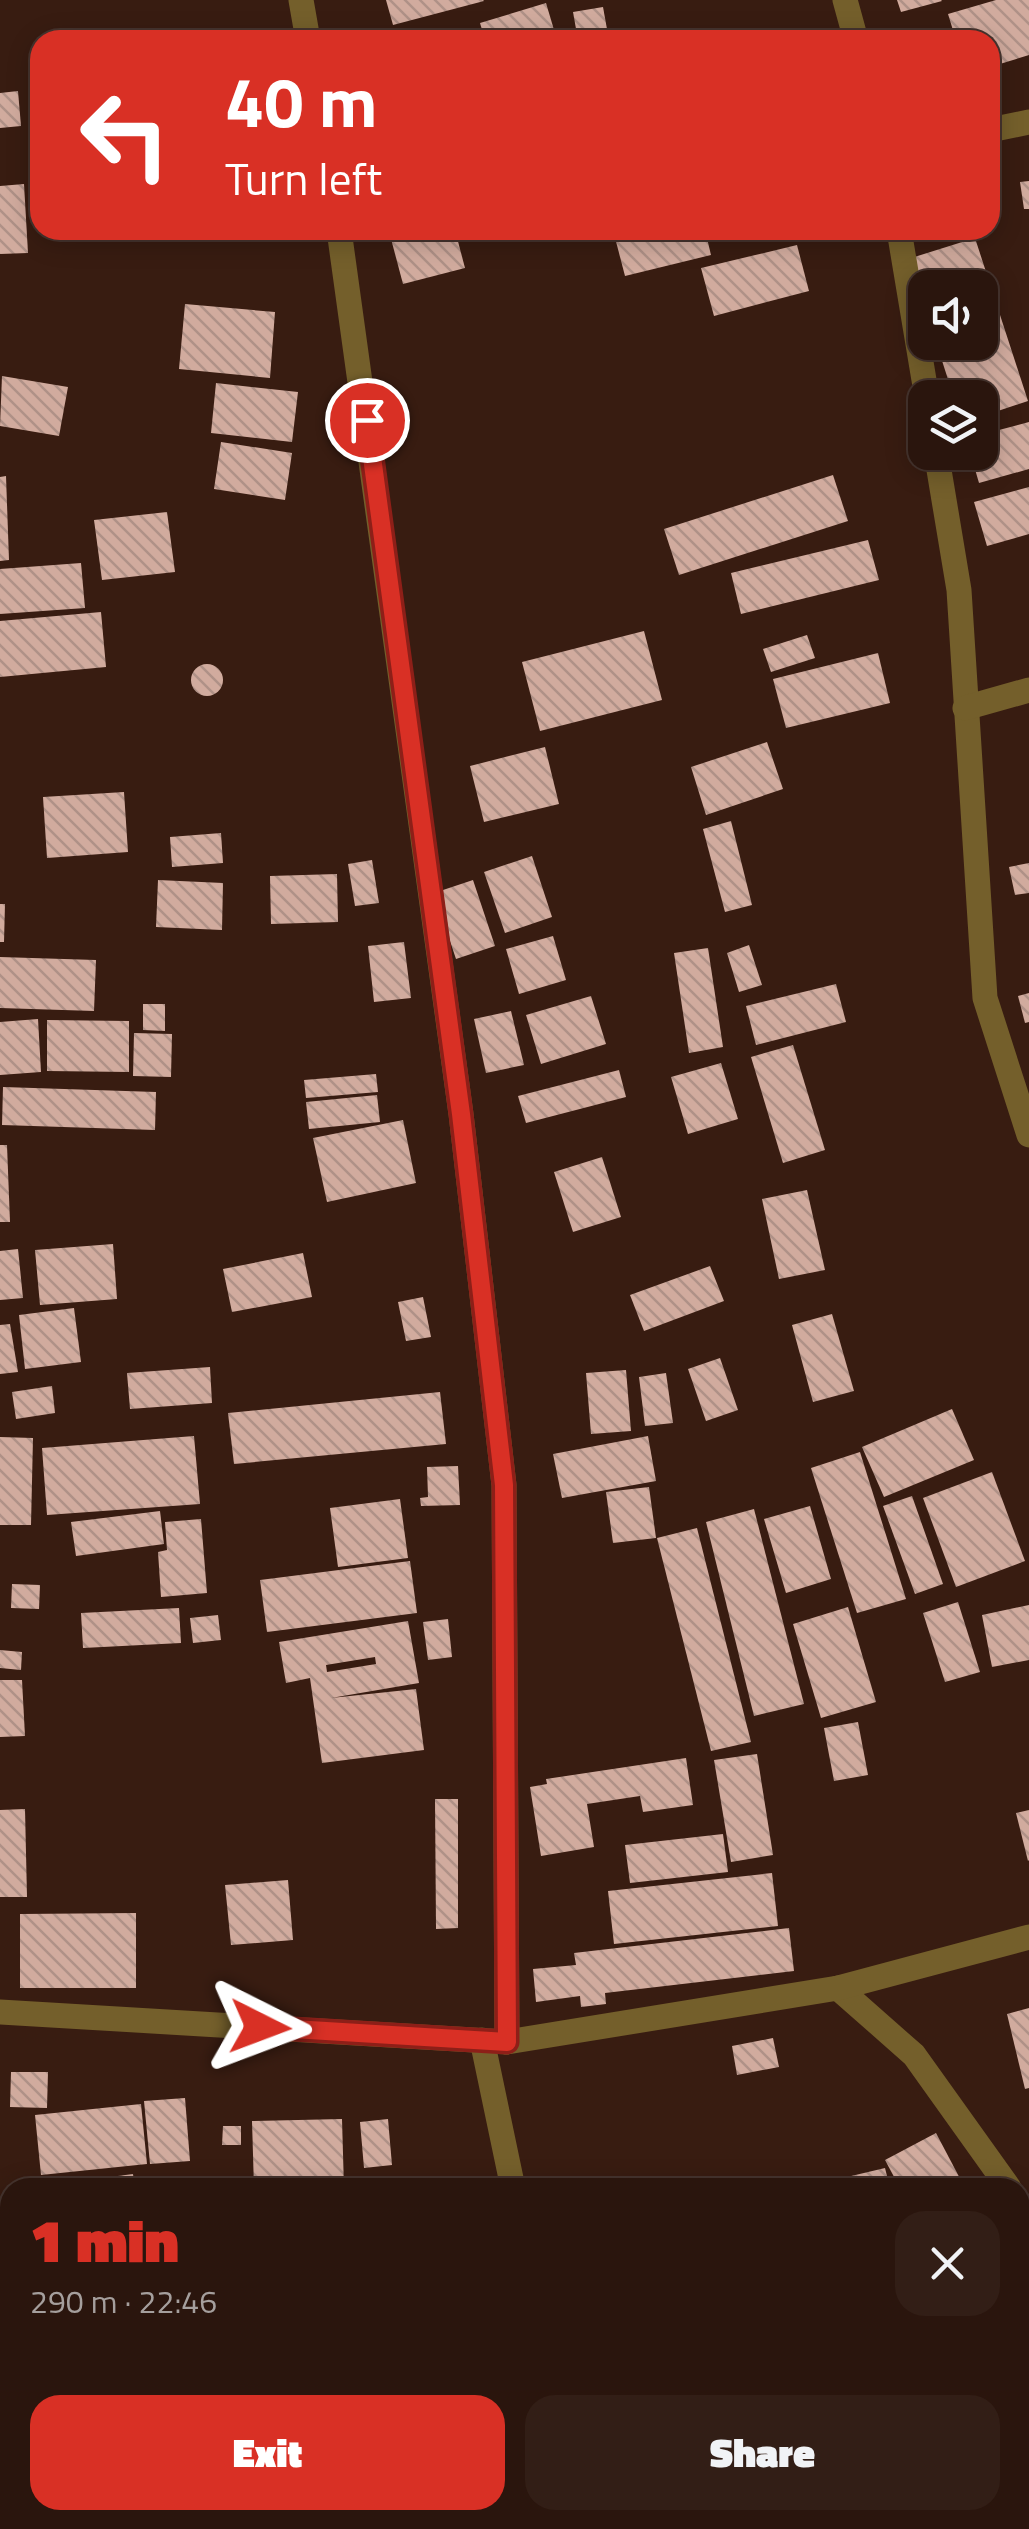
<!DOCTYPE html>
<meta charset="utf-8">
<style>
:root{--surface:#2a150d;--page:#321e16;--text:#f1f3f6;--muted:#a59f9d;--line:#46342e;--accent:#d93025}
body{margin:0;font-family:"Titillium Web",sans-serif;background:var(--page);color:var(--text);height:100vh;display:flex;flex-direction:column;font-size:38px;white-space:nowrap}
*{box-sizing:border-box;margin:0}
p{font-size:32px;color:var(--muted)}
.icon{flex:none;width:55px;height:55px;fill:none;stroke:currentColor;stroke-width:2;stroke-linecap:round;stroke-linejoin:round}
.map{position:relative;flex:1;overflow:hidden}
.sheet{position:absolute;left:0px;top:2178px;width:1030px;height:352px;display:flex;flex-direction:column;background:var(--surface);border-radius:30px 30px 0 0;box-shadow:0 5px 25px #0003,0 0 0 2px var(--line)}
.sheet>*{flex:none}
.banner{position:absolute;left:30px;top:30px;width:970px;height:210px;border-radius:30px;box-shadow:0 5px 25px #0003,0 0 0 2px var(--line);background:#d93025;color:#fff;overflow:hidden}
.buttons{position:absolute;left:908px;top:270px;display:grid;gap:20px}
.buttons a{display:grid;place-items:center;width:90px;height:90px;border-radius:20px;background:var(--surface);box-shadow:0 5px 25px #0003,0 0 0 2px var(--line);font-size:50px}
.pin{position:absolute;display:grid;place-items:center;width:85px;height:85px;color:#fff;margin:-42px;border:5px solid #fff;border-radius:50%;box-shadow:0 2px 10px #0007}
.me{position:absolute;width:110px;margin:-55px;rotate:93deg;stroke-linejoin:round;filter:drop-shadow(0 0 8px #0008)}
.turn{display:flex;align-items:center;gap:35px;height:210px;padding:0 30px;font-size:45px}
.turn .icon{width:130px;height:130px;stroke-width:2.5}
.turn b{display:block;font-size:70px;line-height:85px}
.round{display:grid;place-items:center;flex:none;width:105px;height:105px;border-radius:30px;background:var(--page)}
.headline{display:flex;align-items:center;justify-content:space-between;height:170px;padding:0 30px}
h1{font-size:60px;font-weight:800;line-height:75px;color:var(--accent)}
.action{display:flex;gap:20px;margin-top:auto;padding:20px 30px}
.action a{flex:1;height:115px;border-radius:30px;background:var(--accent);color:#fff;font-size:40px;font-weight:800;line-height:115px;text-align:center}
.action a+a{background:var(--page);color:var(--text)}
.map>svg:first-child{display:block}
</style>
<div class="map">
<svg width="1029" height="2529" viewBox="0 0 1029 2529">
<defs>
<pattern id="building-back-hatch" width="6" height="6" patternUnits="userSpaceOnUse" patternTransform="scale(2.5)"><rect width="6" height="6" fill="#d1ab9e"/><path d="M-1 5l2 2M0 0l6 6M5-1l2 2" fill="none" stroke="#af9187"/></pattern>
</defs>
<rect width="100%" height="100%" fill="#381c11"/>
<g fill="url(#building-back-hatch)" fill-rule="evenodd">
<path d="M386 0H483L484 1 393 25Z"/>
<path d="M897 0H941L942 1 901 12Z"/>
<path d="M996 0H1029V55L990 67V40H956L948 14Z"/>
<path d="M546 3 557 40H485L480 23Z"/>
<path d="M603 7 609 40H578L573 12Z"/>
<path d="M18 91 21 126 0 128V93Z"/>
<path d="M1029 181V209H1024L1020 182Z"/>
<path d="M24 184 28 253 0 254V186Z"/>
<path d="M409 230H455L465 268 403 284 390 235Z"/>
<path d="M613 230H705L711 255 625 276Z"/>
<path d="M975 238 1028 401 980 417V398H954L936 342H980V288H925L924 308 908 259Z"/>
<path d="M797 245 809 291 714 316 701 268Z"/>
<path d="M185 304 275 312 270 378 179 369Z"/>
<path d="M2 376 68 387 59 436 0 426Z"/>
<path d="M216 383 298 392 292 442 211 433Z"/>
<path d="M1029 422V469L979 483 970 452H980V435Z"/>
<path d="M221 442 292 453 285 500 214 489Z"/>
<path d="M833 475 848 521 679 575 664 529Z"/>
<path d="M6 476 9 560 0 561V477Z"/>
<path d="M1029 487V534L987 546 974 502Z"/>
<path d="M167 512 175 572 102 580 94 520Z"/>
<path d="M868 540 879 580 741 614 731 573Z"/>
<path d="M81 563 85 608 0 614V569Z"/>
<path d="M101 612 106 667 0 677V621Z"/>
<path d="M644 631 662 700 540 731 522 662Z"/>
<path d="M807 635 815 658 771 672 763 649Z"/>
<path d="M878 653 890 703 786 728 773 679Z"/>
<circle cx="207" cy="680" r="16"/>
<path d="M767 742 783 789 706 815 691 767Z"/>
<path d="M545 747 559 804 484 822 470 766Z"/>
<path d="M124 792 128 852 47 858 43 797Z"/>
<path d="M731 821 752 905 725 912 703 829Z"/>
<path d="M221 833 223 863 172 867 170 837Z"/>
<path d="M532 856 552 917 505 933 484 872Z"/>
<path d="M372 860 379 903 355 906 348 864Z"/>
<path d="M1029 863V893L1015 895 1009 867Z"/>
<path d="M337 874 338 922 271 924 270 876Z"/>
<path d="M158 880 223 883 222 930 156 927Z"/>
<path d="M473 880 495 946 456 959 434 893Z"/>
<path d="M0 904H5L4 942H0Z"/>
<path d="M553 936 566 980 519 994 506 949Z"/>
<path d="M404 942 411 998 374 1002 368 946Z"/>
<path d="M749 945 762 985 739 992 727 953Z"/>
<path d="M708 948 723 1047 689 1053 674 953Z"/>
<path d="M0 957 96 960 94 1011 0 1008Z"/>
<path d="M836 984 846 1022 756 1045 746 1006Z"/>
<path d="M1029 993V1022L1025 1023 1018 996Z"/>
<path d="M591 996 606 1044 541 1064 526 1015Z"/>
<path d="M143 1004H165V1031L143 1030Z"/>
<path d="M511 1011 524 1065 486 1073 474 1019Z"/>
<path d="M38 1019 41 1072 0 1075V1022Z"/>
<path d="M47 1020 129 1021V1072L47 1071Z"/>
<path d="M134 1033 172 1034 171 1077 133 1076Z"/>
<path d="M793 1045 825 1150 783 1163 751 1057Z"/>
<path d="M721 1063 738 1119 688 1134 671 1077Z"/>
<path d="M619 1070 626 1097 526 1123 518 1096Z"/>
<path d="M376 1074 378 1092 306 1098 304 1080Z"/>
<path d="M3 1087 156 1092 155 1130 2 1125Z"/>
<path d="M377 1095 380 1122 309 1129 306 1102Z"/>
<path d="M403 1120 416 1183 327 1202 313 1138Z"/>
<path d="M0 1145H7L10 1222H0Z"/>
<path d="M602 1157 621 1217 573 1232 554 1172Z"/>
<path d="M807 1190 825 1270 779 1279 762 1199Z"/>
<path d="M113 1244 117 1299 40 1305 35 1250Z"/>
<path d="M18 1249 23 1298 0 1300V1251Z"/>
<path d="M303 1253 312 1297 232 1312 223 1269Z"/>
<path d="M710 1266 724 1301 644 1331 630 1295Z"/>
<path d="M423 1297 431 1337 406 1341 398 1302Z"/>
<path d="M74 1308 81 1362 25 1369 19 1315Z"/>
<path d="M832 1314 854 1391 813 1402 792 1325Z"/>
<path d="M10 1324 18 1372 0 1374V1325Z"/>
<path d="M720 1358 738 1410 706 1421 688 1369Z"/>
<path d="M210 1367 212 1403 130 1409 127 1373Z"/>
<path d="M626 1370 631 1431 591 1434 586 1373Z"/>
<path d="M666 1373 673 1423 645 1426 639 1377Z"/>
<path d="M52 1386 55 1413 16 1419 12 1392Z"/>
<path d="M440 1392 446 1444 234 1464 228 1413Z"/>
<path d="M952 1409 974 1460 884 1497 862 1447Z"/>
<path d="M194 1436 200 1504 47 1515 42 1448Z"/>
<path d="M648 1436 656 1481 562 1498 553 1454Z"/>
<path d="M0 1437 33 1438 31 1525H0Z"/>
<path d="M860 1452 906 1599 857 1613 811 1468Z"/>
<path d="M458 1466 460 1505 421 1506 420 1498 428 1497 427 1467Z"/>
<path d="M992 1472 1025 1561 956 1587 923 1498Z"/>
<path d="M649 1487 656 1538 613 1543 606 1492Z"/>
<path d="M912 1496 943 1584 915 1594 883 1506Z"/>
<path d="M400 1499 408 1558 338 1567 330 1508Z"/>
<path d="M810 1506 831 1579 786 1593 764 1519Z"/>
<path d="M754 1509 804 1704 754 1716 706 1522Z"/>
<path d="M160 1511 164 1544 76 1556 71 1522Z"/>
<path d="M201 1519 207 1593 161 1597 158 1552 167 1550 165 1522Z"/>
<path d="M697 1528 751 1742 711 1751 657 1538Z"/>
<path d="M410 1561 417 1613 267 1632 260 1580Z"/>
<path d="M12 1584 40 1585 39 1609 11 1608Z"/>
<path d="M958 1602 980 1672 945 1682 923 1613Z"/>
<path d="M1029 1605V1660L992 1667 982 1615Z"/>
<path d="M848 1607 876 1702 821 1718 793 1624Z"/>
<path d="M179 1608 181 1643 83 1648 81 1613Z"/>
<path d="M218 1615 221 1640 193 1643 190 1618Z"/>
<path d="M448 1619 452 1657 428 1660 423 1622Z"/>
<path d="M408 1621 419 1683 331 1698 416 1689 424 1750 322 1763 310 1678 286 1683 279 1642ZM375 1657 376 1664 327 1672 326 1665Z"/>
<path d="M0 1650 22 1652 21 1670 0 1668Z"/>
<path d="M0 1680H22L25 1736 0 1737Z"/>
<path d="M858 1722 868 1775 834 1781 824 1728Z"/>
<path d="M757 1754 773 1855 731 1862 714 1760Z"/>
<path d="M686 1758 693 1805 643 1812 640 1796 587 1804 594 1847 541 1856 530 1787 547 1784 546 1779Z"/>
<path d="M435 1799H458V1928L436 1929Z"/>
<path d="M25 1809 27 1897H0V1810Z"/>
<path d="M1029 1810V1860L1028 1861 1016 1813Z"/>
<path d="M723 1834 728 1872 630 1883 625 1845Z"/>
<path d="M772 1873 778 1926 614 1944 608 1891Z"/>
<path d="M288 1880 293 1940 231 1945 225 1885Z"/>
<path d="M136 1913V1988H20V1914Z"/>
<path d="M789 1928 794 1971 605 1993 606 2004 581 2007 580 1996 536 2002 533 1969 576 1965 574 1953Z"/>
<path d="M1029 2008V2088L1025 2089 1007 2014Z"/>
<path d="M773 2038 779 2067 737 2075 732 2046Z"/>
<path d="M11 2072H48L47 2108 10 2107Z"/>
<path d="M185 2098 190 2161 150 2164 144 2101Z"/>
<path d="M141 2104 147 2164 41 2175 35 2115Z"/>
<path d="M342 2119 344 2188H254L252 2121Z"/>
<path d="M388 2119 392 2165 364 2168 360 2122Z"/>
<path d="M223 2126H241V2145H222Z"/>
<path d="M936 2133 965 2188H900L885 2160Z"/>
<path d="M885 2168 890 2188H809V2186Z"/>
<path d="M133 2174 135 2188H51L50 2185Z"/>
<path d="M1029 2507V2529H997L994 2520H1020V2510Z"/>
<path d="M231 2520H283L285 2529H202Z"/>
<path d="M327 2520H463L464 2522 419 2529H329Z"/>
<path d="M619 2520H852L855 2529H622Z"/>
</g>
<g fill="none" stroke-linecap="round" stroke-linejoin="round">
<g stroke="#745f2b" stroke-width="25">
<path d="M301 0 308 40"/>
<path d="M845 0 856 40"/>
<path d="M990 130 1029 122"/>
<path d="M339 230 461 1114 504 1485 507 2042"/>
<path d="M899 230 927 398"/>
<path d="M936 452 959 590 985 998 1029 1135"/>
<path d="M965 708 1029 690"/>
<path d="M838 1988 914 2055 1009 2188"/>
<path d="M0 2012 507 2042 838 1988 1029 1937"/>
<path d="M482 2040 513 2188"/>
<path d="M1020 2203 1029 2216"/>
<path d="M0 2366 10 2427"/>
<path d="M27 2520 29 2529"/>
<path d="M584 2520 586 2529"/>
</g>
</g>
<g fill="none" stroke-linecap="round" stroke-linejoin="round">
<g stroke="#8d1f18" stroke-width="25">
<path id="route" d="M260 2027 507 2042 504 1485 461 1114 367 420"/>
</g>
<use href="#route" stroke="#d93025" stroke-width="18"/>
</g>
</svg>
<div class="buttons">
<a><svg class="icon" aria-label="sound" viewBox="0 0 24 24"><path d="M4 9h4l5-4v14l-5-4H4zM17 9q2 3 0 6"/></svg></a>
<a><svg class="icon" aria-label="layers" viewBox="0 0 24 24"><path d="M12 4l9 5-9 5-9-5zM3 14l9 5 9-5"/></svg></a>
</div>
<div class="pin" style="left:367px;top:420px;background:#d93025"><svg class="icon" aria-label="arrive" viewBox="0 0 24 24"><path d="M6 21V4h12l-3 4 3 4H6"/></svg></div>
<svg class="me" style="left:260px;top:2027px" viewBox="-20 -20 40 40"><path d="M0-17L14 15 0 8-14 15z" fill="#d93025" stroke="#fff" stroke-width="4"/></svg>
<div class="banner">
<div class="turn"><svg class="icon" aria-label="left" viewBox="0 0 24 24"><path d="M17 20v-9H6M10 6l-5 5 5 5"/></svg><div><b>40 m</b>Turn left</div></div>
</div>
<section class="sheet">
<div class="headline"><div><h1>1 min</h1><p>290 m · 22:46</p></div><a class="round"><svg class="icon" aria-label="close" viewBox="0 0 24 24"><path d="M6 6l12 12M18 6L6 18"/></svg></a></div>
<div class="action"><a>Exit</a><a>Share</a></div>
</section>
</div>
